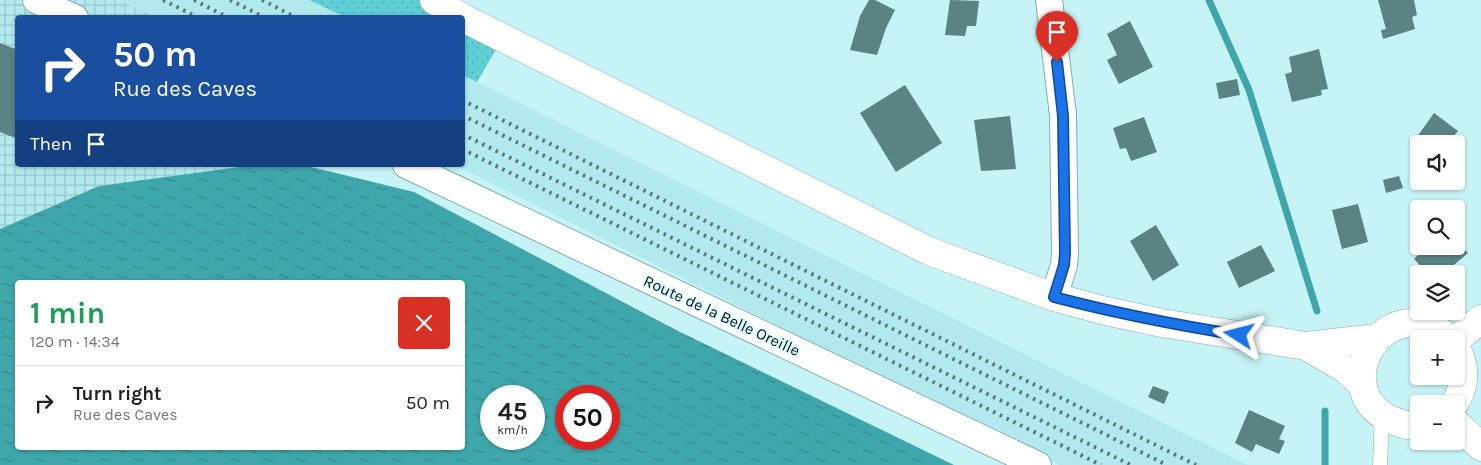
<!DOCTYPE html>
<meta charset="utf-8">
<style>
:root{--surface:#fff;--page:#f2f2f2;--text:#202124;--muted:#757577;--line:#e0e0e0}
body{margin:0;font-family:Karla,sans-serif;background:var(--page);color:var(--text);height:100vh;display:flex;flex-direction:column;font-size:19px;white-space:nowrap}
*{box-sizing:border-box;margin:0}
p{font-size:16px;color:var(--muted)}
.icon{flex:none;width:28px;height:28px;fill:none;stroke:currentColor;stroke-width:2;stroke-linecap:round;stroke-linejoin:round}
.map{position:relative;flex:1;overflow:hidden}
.drawer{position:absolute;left:15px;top:280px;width:450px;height:170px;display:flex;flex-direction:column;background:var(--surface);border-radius:5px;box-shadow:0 1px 4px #0004}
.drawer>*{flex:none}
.hud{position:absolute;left:15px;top:15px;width:450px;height:152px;border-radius:5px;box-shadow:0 1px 4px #0004;background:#1a4fa0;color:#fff;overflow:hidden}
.fabs{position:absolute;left:1410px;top:135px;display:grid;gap:10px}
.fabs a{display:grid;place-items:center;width:55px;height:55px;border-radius:5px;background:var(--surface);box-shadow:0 1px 4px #0004;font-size:25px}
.speed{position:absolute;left:480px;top:385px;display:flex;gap:10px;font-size:25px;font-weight:700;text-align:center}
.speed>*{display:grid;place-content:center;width:65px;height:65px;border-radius:50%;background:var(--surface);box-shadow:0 1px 4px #0004;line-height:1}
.speed small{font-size:12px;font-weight:400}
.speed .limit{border:8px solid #d22;background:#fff;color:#111}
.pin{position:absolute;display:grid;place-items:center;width:42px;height:42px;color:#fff;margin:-51px -21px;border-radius:50% 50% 50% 0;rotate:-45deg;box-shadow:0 0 5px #0007}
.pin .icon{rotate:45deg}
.me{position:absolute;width:55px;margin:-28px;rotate:279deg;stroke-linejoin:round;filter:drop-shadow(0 0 4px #0008)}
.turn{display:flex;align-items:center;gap:18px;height:105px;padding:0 15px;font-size:22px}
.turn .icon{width:65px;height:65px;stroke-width:2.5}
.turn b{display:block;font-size:35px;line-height:42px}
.then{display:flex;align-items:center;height:48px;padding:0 15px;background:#0003;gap:10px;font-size:19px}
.round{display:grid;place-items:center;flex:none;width:52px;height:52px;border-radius:5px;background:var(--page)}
.headline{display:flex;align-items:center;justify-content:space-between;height:85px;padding:0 15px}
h1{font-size:30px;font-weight:700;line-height:38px;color:#1e9e55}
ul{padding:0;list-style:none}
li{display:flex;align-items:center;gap:15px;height:75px;padding:0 15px;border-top:1px solid var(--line)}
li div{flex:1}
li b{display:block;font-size:19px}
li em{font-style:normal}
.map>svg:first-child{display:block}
</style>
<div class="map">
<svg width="1481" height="465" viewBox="0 0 1481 465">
<defs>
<pattern id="industrial-grid" width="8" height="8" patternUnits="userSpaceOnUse" patternTransform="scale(1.25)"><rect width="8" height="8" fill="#b1e9ec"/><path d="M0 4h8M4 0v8" fill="none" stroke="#97c7ca"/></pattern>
<pattern id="grass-dots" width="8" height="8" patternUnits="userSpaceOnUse" patternTransform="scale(1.25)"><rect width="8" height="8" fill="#5ecfd5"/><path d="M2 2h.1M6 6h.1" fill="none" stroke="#50b1b6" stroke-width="1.8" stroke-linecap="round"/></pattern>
<pattern id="water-ripples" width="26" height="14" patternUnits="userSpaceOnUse" patternTransform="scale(1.25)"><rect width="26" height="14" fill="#3fa7ac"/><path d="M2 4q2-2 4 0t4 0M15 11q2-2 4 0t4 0" fill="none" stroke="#33878b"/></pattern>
</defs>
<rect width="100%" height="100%" fill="#c6f3f5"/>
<g fill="#b1e9ec">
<path d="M119 0H309L345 17H155Z"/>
<path d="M463 75 1248 465H1059L455 165H462Z"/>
</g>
<path fill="url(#industrial-grid)" d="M0 0H119L155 17 18 18V165H254L99 186 0 229Z"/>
<path fill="url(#grass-dots)" d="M309 0H454L502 39 477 82 463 75 462 18 345 17Z"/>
<path fill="url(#water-ripples)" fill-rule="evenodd" d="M254 165H303L414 192 676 330 954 465H0V229L99 186ZM18 282H462V448H18ZM491 396H534V439H491ZM609 396V439H566V396Z"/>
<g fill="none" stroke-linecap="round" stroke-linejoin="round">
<g stroke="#3fa7ac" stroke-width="7">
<path d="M1209 0 1249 90 1317 311"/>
<path d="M1325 465V411"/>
</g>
</g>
<g fill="#598385">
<path d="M869 0H875L895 10 886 28 877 55 850 50 860 16Z"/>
<path d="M950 0 979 1 976 26H967L965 36 945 35Z"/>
<path d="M1378 0H1414L1417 15 1412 17 1415 29 1383 39 1381 30 1386 29Z"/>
<path d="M1130 21 1153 67 1119 84 1107 60 1117 55 1107 34Z"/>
<path d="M0 43 18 50V139L0 132Z"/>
<path d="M1319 49 1328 89 1321 90 1322 95 1292 102 1285 74 1292 72 1289 57Z"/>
<path d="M1237 79 1240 95 1219 99 1216 83Z"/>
<path d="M905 85 942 143 896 172 860 113Z"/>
<path d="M1434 113 1458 131 1447 144H1419V148L1412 144Z"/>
<path d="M1010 116 1016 169 981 171 974 120Z"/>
<path d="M1144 117 1157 152 1131 161 1126 148 1120 149 1113 128Z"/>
<path d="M1399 176 1403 188 1386 193 1383 180Z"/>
<path d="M1358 204 1368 242 1342 249 1332 210Z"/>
<path d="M1156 225 1179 265 1153 281 1130 241Z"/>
<path d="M1456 240 1468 253 1443 274H1428L1414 259 1427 246H1456Z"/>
<path d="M1261 245 1275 271 1239 288 1227 262Z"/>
<path d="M1153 386 1169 392 1164 404 1148 397Z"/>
<path d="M1249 410 1285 426 1279 439 1285 441 1279 454 1256 444 1252 452 1235 443Z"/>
</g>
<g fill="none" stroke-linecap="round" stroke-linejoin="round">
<g stroke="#83aeb1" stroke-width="15">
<path id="service" d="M1380 465 1382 415"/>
</g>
<g stroke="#83aeb1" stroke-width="28">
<g id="minor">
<path d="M36 0 75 18"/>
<path d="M1049 0 1063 115 1065 253 1064 265 1054 297"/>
<path d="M406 165 1038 465"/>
</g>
</g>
<g stroke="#83aeb1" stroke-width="29">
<g id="secondary">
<path d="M434 0 465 19 929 251 1054 297 1106 311 1162 323 1306 346 1377 338"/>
<path d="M1456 340 1481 319"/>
<path d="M1306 346 1347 370 1363 386"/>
<path d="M1454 404C1466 387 1466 366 1456 348"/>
<path d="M1456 423 1481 447"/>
<path d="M1419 425C1409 427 1398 423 1389 419 1324 386 1388 284 1449 339"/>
</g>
</g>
<use href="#service" stroke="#fff" stroke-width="14"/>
<use href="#minor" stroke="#fff" stroke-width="26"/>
<use href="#secondary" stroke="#fff" stroke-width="28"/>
<g stroke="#5a7778" stroke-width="4" stroke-dasharray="2.5 5" stroke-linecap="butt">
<path d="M163 0 199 18"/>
<path d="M194 0 229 18"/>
<path d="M230 0 266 18"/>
<path d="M262 0 297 18"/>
<path d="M462 100 1196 465"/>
<path d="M462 115 1167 465"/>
<path d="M462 134 1131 465"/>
<path d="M462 149 1101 465"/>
</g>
</g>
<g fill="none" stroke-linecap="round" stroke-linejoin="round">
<g stroke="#114b97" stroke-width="12">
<path id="route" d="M1057 62 1063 116 1065 253 1064 265 1054 297C1115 313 1176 325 1239 335"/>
</g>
<use href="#route" stroke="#1a73e8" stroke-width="9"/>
</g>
<g text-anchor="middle" stroke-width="4" stroke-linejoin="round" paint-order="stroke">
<g font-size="16" fill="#041415" stroke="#e1fcfe">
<text transform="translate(722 315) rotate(25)" y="6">Route de la Belle Oreille</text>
</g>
</g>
</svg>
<div class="fabs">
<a><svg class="icon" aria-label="sound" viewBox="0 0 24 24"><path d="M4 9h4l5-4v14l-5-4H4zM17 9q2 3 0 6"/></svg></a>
<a><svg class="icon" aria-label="search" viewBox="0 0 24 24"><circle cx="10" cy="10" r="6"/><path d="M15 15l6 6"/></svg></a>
<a><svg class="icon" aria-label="layers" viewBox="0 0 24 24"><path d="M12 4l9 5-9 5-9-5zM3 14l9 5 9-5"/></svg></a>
<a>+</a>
<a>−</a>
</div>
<div class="speed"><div>45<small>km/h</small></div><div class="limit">50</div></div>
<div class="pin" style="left:1057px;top:62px;background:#d93025"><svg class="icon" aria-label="arrive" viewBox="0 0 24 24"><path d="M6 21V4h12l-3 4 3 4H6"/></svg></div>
<svg class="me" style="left:1239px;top:335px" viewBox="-20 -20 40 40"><path d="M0-17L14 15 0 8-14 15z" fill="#1a73e8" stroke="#fff" stroke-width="4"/></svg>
<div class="hud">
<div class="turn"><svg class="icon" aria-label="right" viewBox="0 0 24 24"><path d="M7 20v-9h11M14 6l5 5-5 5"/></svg><div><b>50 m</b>Rue des Caves</div></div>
<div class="then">Then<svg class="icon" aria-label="arrive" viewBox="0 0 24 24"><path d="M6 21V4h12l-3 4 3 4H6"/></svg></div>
</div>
<section class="drawer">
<div class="headline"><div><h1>1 min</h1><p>120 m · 14:34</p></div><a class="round" style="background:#d93025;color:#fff"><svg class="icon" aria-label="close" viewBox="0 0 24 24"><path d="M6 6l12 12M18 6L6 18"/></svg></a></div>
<ul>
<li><svg class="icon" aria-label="right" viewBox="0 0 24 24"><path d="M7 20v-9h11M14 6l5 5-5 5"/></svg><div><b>Turn right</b><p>Rue des Caves</p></div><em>50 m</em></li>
</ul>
</section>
</div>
